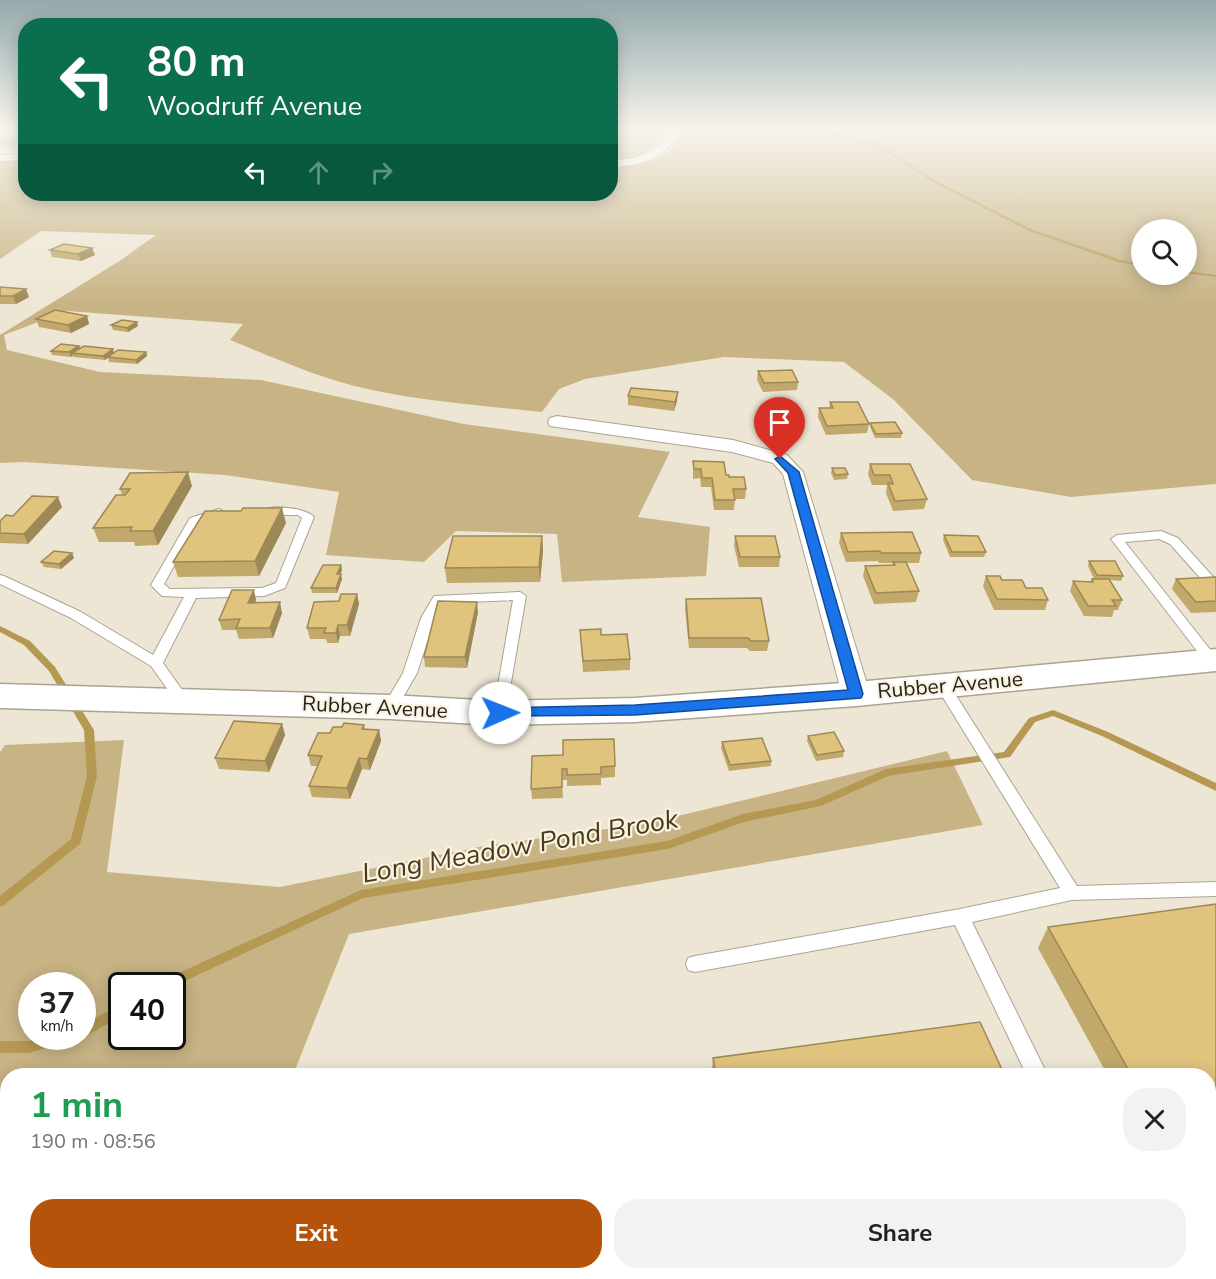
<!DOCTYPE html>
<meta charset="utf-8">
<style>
:root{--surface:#fff;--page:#f2f2f2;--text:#202124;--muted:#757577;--accent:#b45309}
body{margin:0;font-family:"Nunito Sans",sans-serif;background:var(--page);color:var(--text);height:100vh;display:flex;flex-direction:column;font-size:22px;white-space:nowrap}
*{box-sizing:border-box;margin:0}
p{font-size:20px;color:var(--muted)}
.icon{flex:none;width:33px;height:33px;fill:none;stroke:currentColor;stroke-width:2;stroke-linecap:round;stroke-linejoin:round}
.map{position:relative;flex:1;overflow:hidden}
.details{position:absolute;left:0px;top:1068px;width:1216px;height:212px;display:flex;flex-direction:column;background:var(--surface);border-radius:24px 24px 0 0;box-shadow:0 3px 15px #0003}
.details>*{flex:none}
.top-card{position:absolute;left:18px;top:18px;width:600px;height:183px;border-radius:24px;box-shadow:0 3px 15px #0003;background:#0b6e4f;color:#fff;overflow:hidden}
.tools{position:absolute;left:1131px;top:219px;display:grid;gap:12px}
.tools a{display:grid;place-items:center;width:66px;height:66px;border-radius:50%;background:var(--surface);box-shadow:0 3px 15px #0003;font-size:30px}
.speed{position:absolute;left:18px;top:972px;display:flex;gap:12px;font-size:30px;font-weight:700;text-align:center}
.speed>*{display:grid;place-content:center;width:78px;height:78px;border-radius:50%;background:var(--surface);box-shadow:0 3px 15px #0003;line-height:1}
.speed small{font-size:15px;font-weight:400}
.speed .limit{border:3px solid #111;border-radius:9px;background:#fff;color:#111}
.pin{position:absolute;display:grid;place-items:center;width:51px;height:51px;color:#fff;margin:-62px -26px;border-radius:50% 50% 50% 0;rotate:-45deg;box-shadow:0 0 6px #0007}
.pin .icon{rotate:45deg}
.me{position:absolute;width:66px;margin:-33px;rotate:89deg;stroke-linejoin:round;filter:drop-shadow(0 0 4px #0008)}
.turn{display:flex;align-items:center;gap:21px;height:126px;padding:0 30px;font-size:27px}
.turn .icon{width:78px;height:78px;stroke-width:2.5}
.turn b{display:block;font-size:42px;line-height:51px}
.lanes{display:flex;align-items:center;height:57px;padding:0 30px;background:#0003;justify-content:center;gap:30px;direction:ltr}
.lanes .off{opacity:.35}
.round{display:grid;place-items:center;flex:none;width:63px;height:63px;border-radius:24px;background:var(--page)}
.overview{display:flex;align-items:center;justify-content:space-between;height:102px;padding:0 30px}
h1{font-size:36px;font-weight:700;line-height:45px;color:#1e9e55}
.action{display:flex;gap:12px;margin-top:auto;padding:12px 30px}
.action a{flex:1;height:69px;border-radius:24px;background:var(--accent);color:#fff;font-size:24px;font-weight:700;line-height:69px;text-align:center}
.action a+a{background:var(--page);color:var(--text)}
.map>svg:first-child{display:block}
</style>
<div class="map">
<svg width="1216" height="1279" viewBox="0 0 1216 1279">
<rect width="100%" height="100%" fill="#eee6d4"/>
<g fill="#c7b384" fill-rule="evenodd">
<path d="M610 128H653L664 133C645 156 639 157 611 161Z"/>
<path d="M685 128H1216V484L1071 497 972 480 894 400 844 362 724 357 585 379 559 389 542 412C478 405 413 401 351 385 309 374 270 356 230 340L243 324 67 311 4 335 7 350 100 372 261 380 464 424 670 452 638 517 710 527 706 576 562 582 557 534 456 531 424 562 326 555 339 492 225 475 24 462 0 463V335L121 260 156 235 41 231 0 259V160L25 159 26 194H610L611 166C644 165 671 162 685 128ZM1142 230H1186V274H1142Z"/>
<path d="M124 740 107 872 280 887 484 846 649 823 947 751 983 825 349 934 293 1075 8 1076 7 1188 0 1189V752L5 745ZM32 986H82V1036H32ZM122 986H172V1036H122Z"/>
</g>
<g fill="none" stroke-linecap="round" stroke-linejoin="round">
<g fill="#b59953" fill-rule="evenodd">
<path d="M810 128H815L879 144 938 182 1031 229 1121 260 1142 264V266L1118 262 1029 231 936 184 877 146Z"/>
<path d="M1186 271 1216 275V277L1186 273Z"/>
<path d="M0 626 30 641 55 667 94 730 97 776 80 844 4 905 0 907V896L71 839 87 776 84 730 49 671 24 645 0 632Z"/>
<path d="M1053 710 1108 732 1216 783V791L1102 736 1053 716 1035 722 1010 757 888 776 821 806 744 822 668 849 363 898 172 987V986H157L159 982 361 890 667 841 743 814 816 800 886 769 1004 752 1029 718Z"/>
<path d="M122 1004V1016L86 1036 82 1038 79 1036H82V1025Z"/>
<path d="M45 1036H72L70 1040 66 1042 29 1053H0V1041H29Z"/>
</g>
<g stroke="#aba493" stroke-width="2">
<g id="service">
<path d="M219 509 225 512 223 514 198 522 164 584 170 589 262 588 276 583 302 518 298 515H265L259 512C269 504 304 507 314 517L285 588 264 596 196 598 163 663 190 701 188 704H178L151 666 71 618 0 584V575L4 576 81 612 153 655 184 597 162 596 151 585 190 518Z"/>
<path d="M1161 531 1178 538 1216 580V591L1211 590 1170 544 1159 539 1125 542 1216 657V664H1207L1111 539 1117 535Z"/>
<path d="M520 592 526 596 505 717H495L493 713 513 600 443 603 435 618 417 673 395 711H385L383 707 403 673 421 618 434 596Z"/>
<path d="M943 681 948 683 1077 886 1216 882V896L1072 900 972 922 1048 1076H1027L955 925 695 972 688 970 686 964 688 958 695 956 960 909 1060 888 936 686Z"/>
<path d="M1216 1136V1158L1209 1159V1137Z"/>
</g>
</g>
<g stroke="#aba493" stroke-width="2">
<g id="minor">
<path d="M672 128H682C665 160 645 165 610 167V161C638 159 658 154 672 128Z"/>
<path d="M26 154V160L0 161V155Z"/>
<path d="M557 416 733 440 787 455 803 472 870 694 866 700 856 703 846 700 842 694 783 474 773 463 732 452 550 426 548 422 550 418Z"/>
</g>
</g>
<g stroke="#aba493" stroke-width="3">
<path id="tertiary" d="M1216 649V671L856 706 635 722 496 725 390 719 0 708V684L390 695 496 701 635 698 856 682Z"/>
</g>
<use href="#service" fill="#fff" fill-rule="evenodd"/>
<use href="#minor" fill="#fff" fill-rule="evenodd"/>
<use href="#tertiary" fill="#fff" fill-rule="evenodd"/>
</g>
<g fill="#c1a86b">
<path d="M26 138 20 147H0V139Z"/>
<path d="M92 248 95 255 81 261 52 257 50 250Z"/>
<path d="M0 287 29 297 16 304H0Z"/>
<path d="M87 316 89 324 71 333 39 327 36 319Z"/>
<path d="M111 325 138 326 128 332 113 330Z"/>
<path d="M79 346 80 348 114 353 146 352 147 356 137 364 109 362 108 358 105 360 73 357V355L71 357 52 355 51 351Z"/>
<path d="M758 371 798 382 797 390 763 392 757 380Z"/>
<path d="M628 396 677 401 674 411 628 405Z"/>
<path d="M830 402 869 424 867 433 826 435 818 417 819 408H829Z"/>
<path d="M870 423 902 433 901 438H875L870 427Z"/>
<path d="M693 461 729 477 746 489 745 499H735L734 510H714L711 487H701L700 478 693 479Z"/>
<path d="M870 464H910L927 499 924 509 893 511 886 493 887 485H872L868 474Z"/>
<path d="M832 468 848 474 847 479 834 480 831 473Z"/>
<path d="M192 486 158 545 135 546 134 542H99L93 528 122 495 120 489Z"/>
<path d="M62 507 28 544 0 543V521L13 516Z"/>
<path d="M241 511 286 523 259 576 178 577 173 562Z"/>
<path d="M841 533 921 553 919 563H906L919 591 916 602 874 604 863 576 865 566 892 565 893 563H879L878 561 846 562 839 543Z"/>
<path d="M944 535 986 552 984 557H950L943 540Z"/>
<path d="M542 536 543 551 540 582 447 583 445 568Z"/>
<path d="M735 536 780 557 779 567H739L734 546Z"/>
<path d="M72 553 74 558 61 569 44 567 41 562Z"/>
<path d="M1089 561 1123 576 1121 581 1110 580 1122 600 1118 610H1114L1112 617 1084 616 1070 591 1073 581 1090 582 1092 579H1094L1088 566Z"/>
<path d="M341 565 342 570 340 574 342 579 337 593H312L311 588Z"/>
<path d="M986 576 1002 580 1026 588 1048 600 1045 610H994L983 586Z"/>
<path d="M1216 577V612L1191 613 1172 589 1176 579Z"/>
<path d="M357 594 359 604 350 636H340L338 643H327L326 639H310L307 628 339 601Z"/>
<path d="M686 599 769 641 767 651H750L747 648H689L685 609Z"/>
<path d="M256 600 255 603 282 613 273 638 239 639 236 630H222L219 620Z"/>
<path d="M478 612 467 668 425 667 424 657Z"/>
<path d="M580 630 601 635 630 659V670L583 672Z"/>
<path d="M282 724 285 735 269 772 219 769 215 758Z"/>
<path d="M364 725 365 729 379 730 381 741 370 770 362 769 350 799 312 797 309 786 318 766H311L308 755 330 733 342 727Z"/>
<path d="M808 736 844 751 843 757 816 761 807 741Z"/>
<path d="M722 742 771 761V766L729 771 721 748Z"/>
<path d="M563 755 615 766V777L601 778V785L567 786V780H562L563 798 532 799 531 789Z"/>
<path d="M1216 904V1107L1209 1108V1076H1108L1038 948 1048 927Z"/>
<path d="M713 1058 1005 1076 712 1069Z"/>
</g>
<g fill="#9d8857">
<path d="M26 140V146L20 147 18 142Z"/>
<path d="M92 248 95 255 81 261 78 254Z"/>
<path d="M26 289 29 297 16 304 13 296Z"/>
<path d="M87 316 89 324 71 333 68 325Z"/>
<path d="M137 322 138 326 128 332 127 328Z"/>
<path d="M79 346 81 350 72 353 73 355 71 357 69 352Z"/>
<path d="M113 349 114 353 105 360 103 356Z"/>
<path d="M146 352 147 356 137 364 136 360Z"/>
<path d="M678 392 677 401 674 411 675 402Z"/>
<path d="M188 472 192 486 158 545 153 531Z"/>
<path d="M58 497 62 507 28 544 24 534Z"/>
<path d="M282 508 286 523 259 576 255 561Z"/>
<path d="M542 536 543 551 540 582 539 567Z"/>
<path d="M72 553 74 558 61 569 59 564Z"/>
<path d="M341 565 342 570 338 579 337 574Z"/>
<path d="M341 574 342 579 337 593 336 588Z"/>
<path d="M254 590 256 600 251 613 248 603Z"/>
<path d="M357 594 359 604 350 636 347 625Z"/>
<path d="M280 602 282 613 273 638 270 628Z"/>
<path d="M477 602 478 612 467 668 465 657Z"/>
<path d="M338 625 340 636 338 643 336 633Z"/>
<path d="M282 724 285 735 269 772 265 761Z"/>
<path d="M379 730 381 741 370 770 367 759Z"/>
<path d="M359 758 362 769 350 799 347 788Z"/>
</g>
<g fill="#e0c37c" stroke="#9d8857" stroke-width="1.5">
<path d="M5 137 26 138V140L18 142 0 141V139Z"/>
<path d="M64 244 92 248 78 254 50 250Z"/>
<path d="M0 287 26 289 13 296H0Z"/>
<path d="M55 310 87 316 68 325 36 319Z"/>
<path d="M122 320 137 322 127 328 111 325Z"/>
<path d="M61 344 79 346 69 352 51 351Z"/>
<path d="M84 346 113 349 103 356 72 353Z"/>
<path d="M118 350 146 352 136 360 108 357Z"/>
<path d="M792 370 798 382 764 383 758 371Z"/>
<path d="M631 388 678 392 675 402 628 396Z"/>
<path d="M830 402H858L869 424 827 426 819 408H833Z"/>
<path d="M895 422 902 433 876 434 870 423Z"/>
<path d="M693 461 724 462 726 475H729V477H744L746 489H733L735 500H715L712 478H702L701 469H694Z"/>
<path d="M870 464H910L927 499 895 501 888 483 893 484 890 475H874Z"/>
<path d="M832 468H845L848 474 835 475Z"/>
<path d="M188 472 153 531H130L132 527 93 528 116 495H125L130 489H120L130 473Z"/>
<path d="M32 496 58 497 24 534 0 533V521L6 515 13 516Z"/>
<path d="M243 508H282L255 561 173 562 205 511H241Z"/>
<path d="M912 532 921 553H881L880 551 848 552 841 533Z"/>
<path d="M944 535 978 536 986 552H952Z"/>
<path d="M453 536H542L539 567 445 568Z"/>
<path d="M735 536H775L780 557H740Z"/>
<path d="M54 551 72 553 59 564 41 562Z"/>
<path d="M1089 561H1115L1123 576 1097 575Z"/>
<path d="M893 562H906L919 591 876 593 865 566 895 565Z"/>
<path d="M323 565H341L337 574H341L336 588H311Z"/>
<path d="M986 576H1000L1002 580H1022L1026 588H1042L1048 600 997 599Z"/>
<path d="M1216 577V601L1196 602 1176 579Z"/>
<path d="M1092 579H1109L1122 600H1112L1116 606H1088L1073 581 1093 582Z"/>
<path d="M232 590H254L248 603 280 602 270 628H236L240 619 219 620Z"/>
<path d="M341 594H357L347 625H338L336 633H324L326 628H307L314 602 339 601Z"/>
<path d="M761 598 769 641H751L748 638H689L686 599Z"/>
<path d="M438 601 477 602 465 657H424Z"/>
<path d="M601 629V635L627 634 630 659 583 661 580 630Z"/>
<path d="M234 721 282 724 265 761 215 758Z"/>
<path d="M344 723 364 725 362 729 379 730 367 759 359 758 347 788 309 786 322 756 308 755 318 733H330L333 727H342Z"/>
<path d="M834 732 844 751 817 755 808 736Z"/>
<path d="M762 738 771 761 730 765 722 742Z"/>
<path d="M614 739 615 766 601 767V774L567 775V769H562V787L531 789 532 756 563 755V740Z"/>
<path d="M1216 904V1089L1209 1090V1076H1132L1048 927Z"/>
<path d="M980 1022 1005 1076H660L715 1068 713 1058Z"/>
</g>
<linearGradient id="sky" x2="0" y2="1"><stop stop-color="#93a9ac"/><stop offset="0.42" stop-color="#f7f4ec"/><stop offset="1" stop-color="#f7f4ec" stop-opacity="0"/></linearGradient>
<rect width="1216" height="307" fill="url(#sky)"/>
<path fill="#1a73e8" stroke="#114b97" stroke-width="1.5" d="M780 456 799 472 863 694 861 698 635 715 495 716 493 713 495 709 500 708 635 705 848 690 788 473 775 459Z"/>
<g text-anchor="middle" stroke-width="4.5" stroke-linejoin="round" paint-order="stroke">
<g font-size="21" fill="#27241e" stroke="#fbf3e1">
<text transform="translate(950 685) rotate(-5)" y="7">Rubber Avenue</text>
<text transform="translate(375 707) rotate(3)" y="7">Rubber Avenue</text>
</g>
<g font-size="27" font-style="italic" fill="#473b1b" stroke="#fbf3e1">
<text transform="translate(520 846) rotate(-10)" y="9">Long Meadow Pond Brook</text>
</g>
</g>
</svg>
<div class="tools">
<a><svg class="icon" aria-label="search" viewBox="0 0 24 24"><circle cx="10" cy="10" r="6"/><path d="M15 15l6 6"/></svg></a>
</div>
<div class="speed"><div>37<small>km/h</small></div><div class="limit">40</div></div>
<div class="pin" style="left:780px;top:459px;background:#d93025"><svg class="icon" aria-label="arrive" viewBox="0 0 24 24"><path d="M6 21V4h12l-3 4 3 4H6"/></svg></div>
<svg class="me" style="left:500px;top:713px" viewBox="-20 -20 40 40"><circle r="19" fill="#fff"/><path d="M0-13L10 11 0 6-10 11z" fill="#1a73e8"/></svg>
<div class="top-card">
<div class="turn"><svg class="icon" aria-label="left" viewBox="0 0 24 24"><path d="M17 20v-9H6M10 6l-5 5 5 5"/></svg><div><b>80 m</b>Woodruff Avenue</div></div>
<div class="lanes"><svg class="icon" aria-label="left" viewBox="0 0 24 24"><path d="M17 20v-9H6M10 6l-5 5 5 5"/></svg><svg class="icon off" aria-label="ahead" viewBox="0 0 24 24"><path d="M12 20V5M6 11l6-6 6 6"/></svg><svg class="icon off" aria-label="right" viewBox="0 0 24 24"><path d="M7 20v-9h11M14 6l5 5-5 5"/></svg></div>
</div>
<section class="details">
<div class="overview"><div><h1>1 min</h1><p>190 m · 08:56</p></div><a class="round"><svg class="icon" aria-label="close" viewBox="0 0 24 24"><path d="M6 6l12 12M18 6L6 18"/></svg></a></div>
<div class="action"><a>Exit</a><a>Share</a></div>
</section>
</div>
